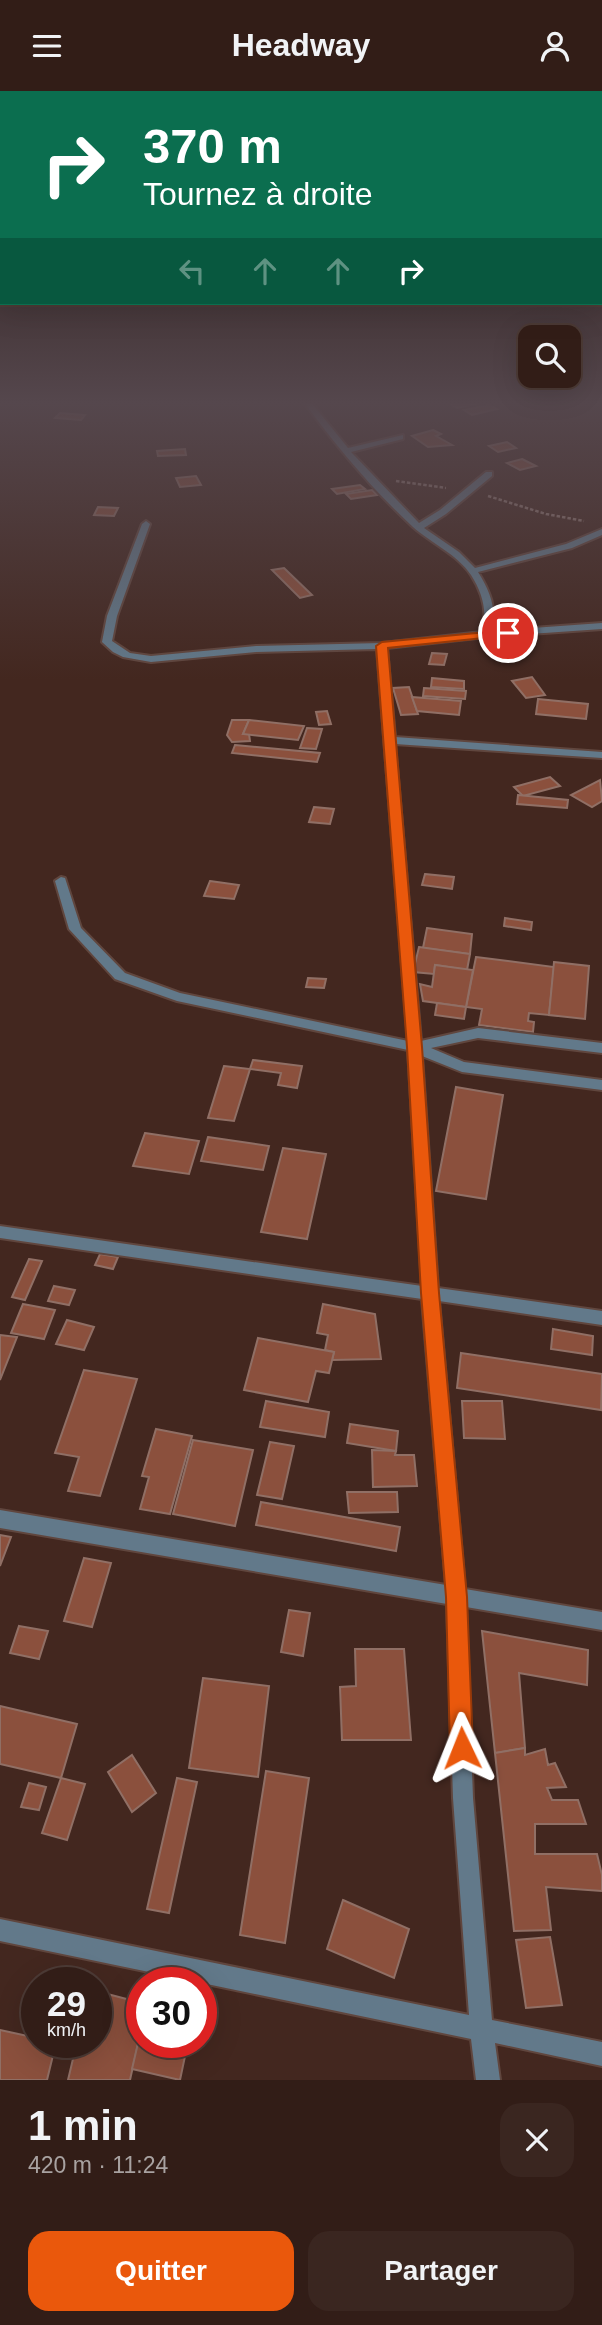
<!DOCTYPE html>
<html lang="fr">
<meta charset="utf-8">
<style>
:root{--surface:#321d17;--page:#3a2620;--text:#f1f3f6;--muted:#a8a2a1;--line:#4d3b36;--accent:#ea580c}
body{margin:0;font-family:Arial,sans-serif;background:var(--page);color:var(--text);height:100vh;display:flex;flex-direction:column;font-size:26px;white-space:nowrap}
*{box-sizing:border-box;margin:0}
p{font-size:23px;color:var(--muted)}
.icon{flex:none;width:38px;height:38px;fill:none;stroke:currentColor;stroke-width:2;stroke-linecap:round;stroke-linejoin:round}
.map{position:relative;height:1989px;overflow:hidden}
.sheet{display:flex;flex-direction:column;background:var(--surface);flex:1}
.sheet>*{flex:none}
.top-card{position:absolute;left:0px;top:0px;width:602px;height:214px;box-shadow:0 7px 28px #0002,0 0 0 2px var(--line);background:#0b6e4f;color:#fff;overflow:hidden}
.buttons{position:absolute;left:518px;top:234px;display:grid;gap:14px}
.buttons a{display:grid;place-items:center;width:63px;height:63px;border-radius:14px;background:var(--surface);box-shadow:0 7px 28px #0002,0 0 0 2px var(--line);font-size:35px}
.speed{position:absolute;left:21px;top:1876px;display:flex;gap:14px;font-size:35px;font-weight:700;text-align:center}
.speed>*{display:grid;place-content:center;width:91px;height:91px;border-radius:50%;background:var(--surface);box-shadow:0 7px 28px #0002,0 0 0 2px var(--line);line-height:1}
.speed small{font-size:18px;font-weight:400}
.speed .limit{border:10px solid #d22;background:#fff;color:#111}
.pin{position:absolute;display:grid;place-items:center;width:60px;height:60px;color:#fff;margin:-30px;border:4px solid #fff;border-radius:50%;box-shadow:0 2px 7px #0007}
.me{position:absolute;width:77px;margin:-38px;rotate:358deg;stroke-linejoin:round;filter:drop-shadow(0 0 5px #0008)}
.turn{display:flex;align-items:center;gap:24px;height:147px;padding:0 28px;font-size:32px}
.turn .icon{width:91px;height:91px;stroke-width:2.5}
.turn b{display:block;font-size:49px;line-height:60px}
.lanes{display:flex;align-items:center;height:66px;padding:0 28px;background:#0003;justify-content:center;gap:35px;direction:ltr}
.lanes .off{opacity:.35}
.round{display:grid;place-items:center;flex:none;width:74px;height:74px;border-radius:21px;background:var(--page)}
.head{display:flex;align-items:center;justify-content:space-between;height:119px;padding:0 28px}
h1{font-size:42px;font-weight:700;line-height:52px}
.cta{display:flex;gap:14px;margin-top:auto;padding:14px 28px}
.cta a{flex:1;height:80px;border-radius:21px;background:var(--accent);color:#fff;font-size:28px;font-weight:700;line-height:80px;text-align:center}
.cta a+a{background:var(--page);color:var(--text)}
header{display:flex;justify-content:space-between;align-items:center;height:91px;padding:0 28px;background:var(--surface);font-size:32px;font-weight:700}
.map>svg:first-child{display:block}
</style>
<header><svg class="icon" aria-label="menu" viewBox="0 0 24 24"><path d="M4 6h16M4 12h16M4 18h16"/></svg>Headway<svg class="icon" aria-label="person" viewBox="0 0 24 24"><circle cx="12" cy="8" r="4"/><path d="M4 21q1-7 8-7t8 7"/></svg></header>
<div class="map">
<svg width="602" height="1989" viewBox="0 0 602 1989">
<rect width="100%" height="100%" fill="#43271f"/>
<g fill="#8b503d" stroke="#906f65" stroke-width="2">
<path d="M455 310H488L457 317 449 312Z"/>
<path d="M490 314 497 318 472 324 464 319Z"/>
<path d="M60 322 85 324 81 329 55 327Z"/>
<path d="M433 339 441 343 436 345 452 354 428 356 412 345Z"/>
<path d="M507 351 516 357 498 361 489 355Z"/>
<path d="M185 358 186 364 158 365 157 360Z"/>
<path d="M522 368 536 375 520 379 507 372Z"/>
<path d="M196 385 201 394 180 396 176 387Z"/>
<path d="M360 394 365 398 337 403 332 398Z"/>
<path d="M372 399 377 404 351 408 346 403Z"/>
<path d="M98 416 118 417 114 425 94 424Z"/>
<path d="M284 477 312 504 300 507 272 479Z"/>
<path d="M432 562 447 563 444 574 429 573Z"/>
<path d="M532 586 545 604 526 607 512 590Z"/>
<path d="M432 587 464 590V598L431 596Z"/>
<path d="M409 596 418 623 401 624 393 597Z"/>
<path d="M424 597 466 600 465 608 423 605Z"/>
<path d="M412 606 461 610 459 624 417 620Z"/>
<path d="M538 608 588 613 586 628 536 623Z"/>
<path d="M327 620 331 633 319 634 316 621Z"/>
<path d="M232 629H249L243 643H249L250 650 232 651 227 644Z"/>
<path d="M249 629 304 635 298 649 243 643Z"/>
<path d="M307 637 322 638 316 658 300 657Z"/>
<path d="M235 654 320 662 317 671 232 662Z"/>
<path d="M550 686 560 695 523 705 514 696Z"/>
<path d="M600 689 602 710 592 716 571 704Z"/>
<path d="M518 704 568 709 567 717 517 713Z"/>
<path d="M314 716 334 718 330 733 309 731Z"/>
<path d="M425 783 454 786 452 798 422 794Z"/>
<path d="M210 790 239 794 234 808 204 805Z"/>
<path d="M505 827 532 831 531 839 504 835Z"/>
<path d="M427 837 472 843 470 863 423 857Z"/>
<path d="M419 856 470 863 467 879 435 874 434 883 413 881Z"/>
<path d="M476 866 554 876 549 924 529 922 528 930 534 931 533 941 479 934 482 918 466 916Z"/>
<path d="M554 871 589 875 585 928 549 924Z"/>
<path d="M435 874 473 879 466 916 423 910 420 893 432 896Z"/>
<path d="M308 887 326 888 324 897 306 896Z"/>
<path d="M437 912 466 916 464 928 435 924Z"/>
<path d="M253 969 302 975 297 997 278 994 281 982 250 978Z"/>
<path d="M224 975 250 978 234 1030 208 1027Z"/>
<path d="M456 996 503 1004 486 1108 436 1100Z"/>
<path d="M145 1042 199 1050 189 1083 133 1075Z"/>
<path d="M208 1046 269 1055 263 1079 201 1070Z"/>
<path d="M283 1057 326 1063 307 1148 261 1141Z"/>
<path d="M100 1163 118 1166 113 1178 95 1174Z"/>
<path d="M29 1168 42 1170 25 1209 12 1206Z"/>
<path d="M54 1195 75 1199 69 1214 48 1210Z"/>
<path d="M23 1213 55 1219 44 1248 11 1242Z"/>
<path d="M323 1213 375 1223 381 1268 332 1269 334 1261 325 1259 328 1244 317 1242Z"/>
<path d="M67 1229 94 1236 84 1259 56 1253Z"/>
<path d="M553 1238 593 1245 592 1264 551 1258Z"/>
<path d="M0 1244 17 1246 0 1289Z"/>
<path d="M258 1247 334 1261 329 1282 316 1280 308 1311 244 1299Z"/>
<path d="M461 1262 602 1283 601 1319 457 1297Z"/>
<path d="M84 1279 137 1288 100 1405 68 1400 79 1366 55 1362Z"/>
<path d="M266 1310 329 1321 325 1346 260 1336Z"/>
<path d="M462 1310H502L505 1348 464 1347Z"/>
<path d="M350 1333 398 1340 396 1360 347 1352Z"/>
<path d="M156 1338 192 1345 170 1423 140 1418 149 1386 142 1385Z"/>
<path d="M193 1349 253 1359 235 1435 173 1423Z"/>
<path d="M270 1351 294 1355 282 1408 257 1404Z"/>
<path d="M372 1359 396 1360 395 1364H414L417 1395 373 1396Z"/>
<path d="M347 1401H397L398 1421 349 1422Z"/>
<path d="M261 1411 400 1436 396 1460 256 1434Z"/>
<path d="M0 1444 11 1446 0 1475Z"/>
<path d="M84 1467 111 1472 92 1536 64 1530Z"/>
<path d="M289 1519 310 1522 303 1565 281 1561Z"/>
<path d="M19 1535 48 1540 39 1568 10 1562Z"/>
<path d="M482 1540 588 1559 587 1594 519 1582 525 1657 495 1662Z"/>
<path d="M355 1558H404L411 1649H342L340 1596 356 1595Z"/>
<path d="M203 1587 269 1595 258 1686 189 1677Z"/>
<path d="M0 1615 77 1633 61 1687 0 1673Z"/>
<path d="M525 1657V1664L545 1658 548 1674 555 1672 566 1696 547 1697 552 1709H578L586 1733H535V1763H597L602 1784V1800L546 1796 551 1839 514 1840 495 1662Z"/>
<path d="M132 1664 156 1702 132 1721 108 1681Z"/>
<path d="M266 1680 309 1687 285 1852 240 1844Z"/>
<path d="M61 1687 85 1693 67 1749 42 1742Z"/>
<path d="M177 1687 197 1691 169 1822 147 1818Z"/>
<path d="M29 1692 46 1696 39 1719 21 1716Z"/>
<path d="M343 1809 409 1838 394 1887 327 1858Z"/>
<path d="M550 1846 562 1914 526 1917 516 1849Z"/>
<path d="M96 1900 142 1912V1935L130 1989H68L77 1951H96Z"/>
<path d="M142 1935V1951H188L180 1989 132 1978Z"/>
<path d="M0 1939 37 1947V1951L56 1952 47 1989H0Z"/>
</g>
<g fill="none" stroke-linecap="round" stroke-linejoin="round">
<g stroke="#60463e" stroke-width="4">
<path id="minor" d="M303 310H310L348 357 403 344V348L351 361 419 432 440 419 486 381H492V385L446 423 424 437 459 461 475 477 566 453 602 438V444L572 457 478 481C490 500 497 518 492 540L602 532V538L486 546 387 557 395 646 602 661V667L395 653 421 950 478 937 602 952V962L478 947 431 957 464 971 602 989V999L462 981 422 965 438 1197 602 1220V1234L439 1210 465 1498 602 1521V1539L466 1516 473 1707 492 1929 602 1951V1975L495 1952 500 1989H476L471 1948 0 1850V1828L469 1924 453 1707 447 1513 0 1437V1419L446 1494 422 1208 0 1147V1135L422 1195 408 959 177 910 115 888 69 838 55 790 61 786 65 787 81 837 125 882 180 902 408 950 377 558 256 561 151 571 123 566 113 561 102 551 107 525 142 433 146 430 150 433 117 525 112 550 130 562 151 565 256 555 382 552 482 541C488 521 482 501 471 484 457 463 431 452 413 436 372 398 336 355 303 310Z"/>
</g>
<g stroke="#917973" stroke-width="2.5" stroke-dasharray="3.5 2" stroke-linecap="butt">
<path d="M396 390 446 397"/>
<path d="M488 405 546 423 584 430"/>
</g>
<use href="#minor" fill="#62798a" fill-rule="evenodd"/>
</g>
<linearGradient id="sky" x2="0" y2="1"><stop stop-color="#251511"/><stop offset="0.53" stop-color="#55474d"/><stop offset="1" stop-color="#55474d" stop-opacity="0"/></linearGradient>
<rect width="602" height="589" fill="url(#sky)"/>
<path fill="#ea580c" stroke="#983908" stroke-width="2" d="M508 539 513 542 512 544 388 557 422 956 439 1202 467 1506 473 1657 470 1665 462 1669 453 1665 450 1657 446 1506 421 1202 407 956 376 555 382 551Z"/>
</svg>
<div class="buttons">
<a><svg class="icon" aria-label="search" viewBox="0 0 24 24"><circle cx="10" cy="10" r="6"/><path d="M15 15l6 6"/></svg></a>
</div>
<div class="speed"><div>29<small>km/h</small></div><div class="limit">30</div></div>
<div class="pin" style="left:508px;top:542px;background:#d93025"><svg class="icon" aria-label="arrive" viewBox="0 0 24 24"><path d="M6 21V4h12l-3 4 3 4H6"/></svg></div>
<svg class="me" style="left:462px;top:1657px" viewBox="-20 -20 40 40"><path d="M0-17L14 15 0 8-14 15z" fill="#ea580c" stroke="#fff" stroke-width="4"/></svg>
<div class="top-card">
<div class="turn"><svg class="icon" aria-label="right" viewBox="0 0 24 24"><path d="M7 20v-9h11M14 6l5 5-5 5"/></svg><div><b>370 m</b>Tournez à droite</div></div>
<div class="lanes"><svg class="icon off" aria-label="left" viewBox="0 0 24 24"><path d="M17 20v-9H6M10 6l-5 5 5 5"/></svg><svg class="icon off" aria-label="ahead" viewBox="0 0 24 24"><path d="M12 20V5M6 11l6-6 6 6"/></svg><svg class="icon off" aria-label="ahead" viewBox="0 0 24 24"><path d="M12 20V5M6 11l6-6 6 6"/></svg><svg class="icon" aria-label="right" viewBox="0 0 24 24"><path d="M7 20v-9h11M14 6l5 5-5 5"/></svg></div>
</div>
</div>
<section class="sheet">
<div class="head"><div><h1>1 min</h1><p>420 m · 11:24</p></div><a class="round"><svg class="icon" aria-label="close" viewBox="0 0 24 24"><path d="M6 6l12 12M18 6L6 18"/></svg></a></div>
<div class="cta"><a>Quitter</a><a>Partager</a></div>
</section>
